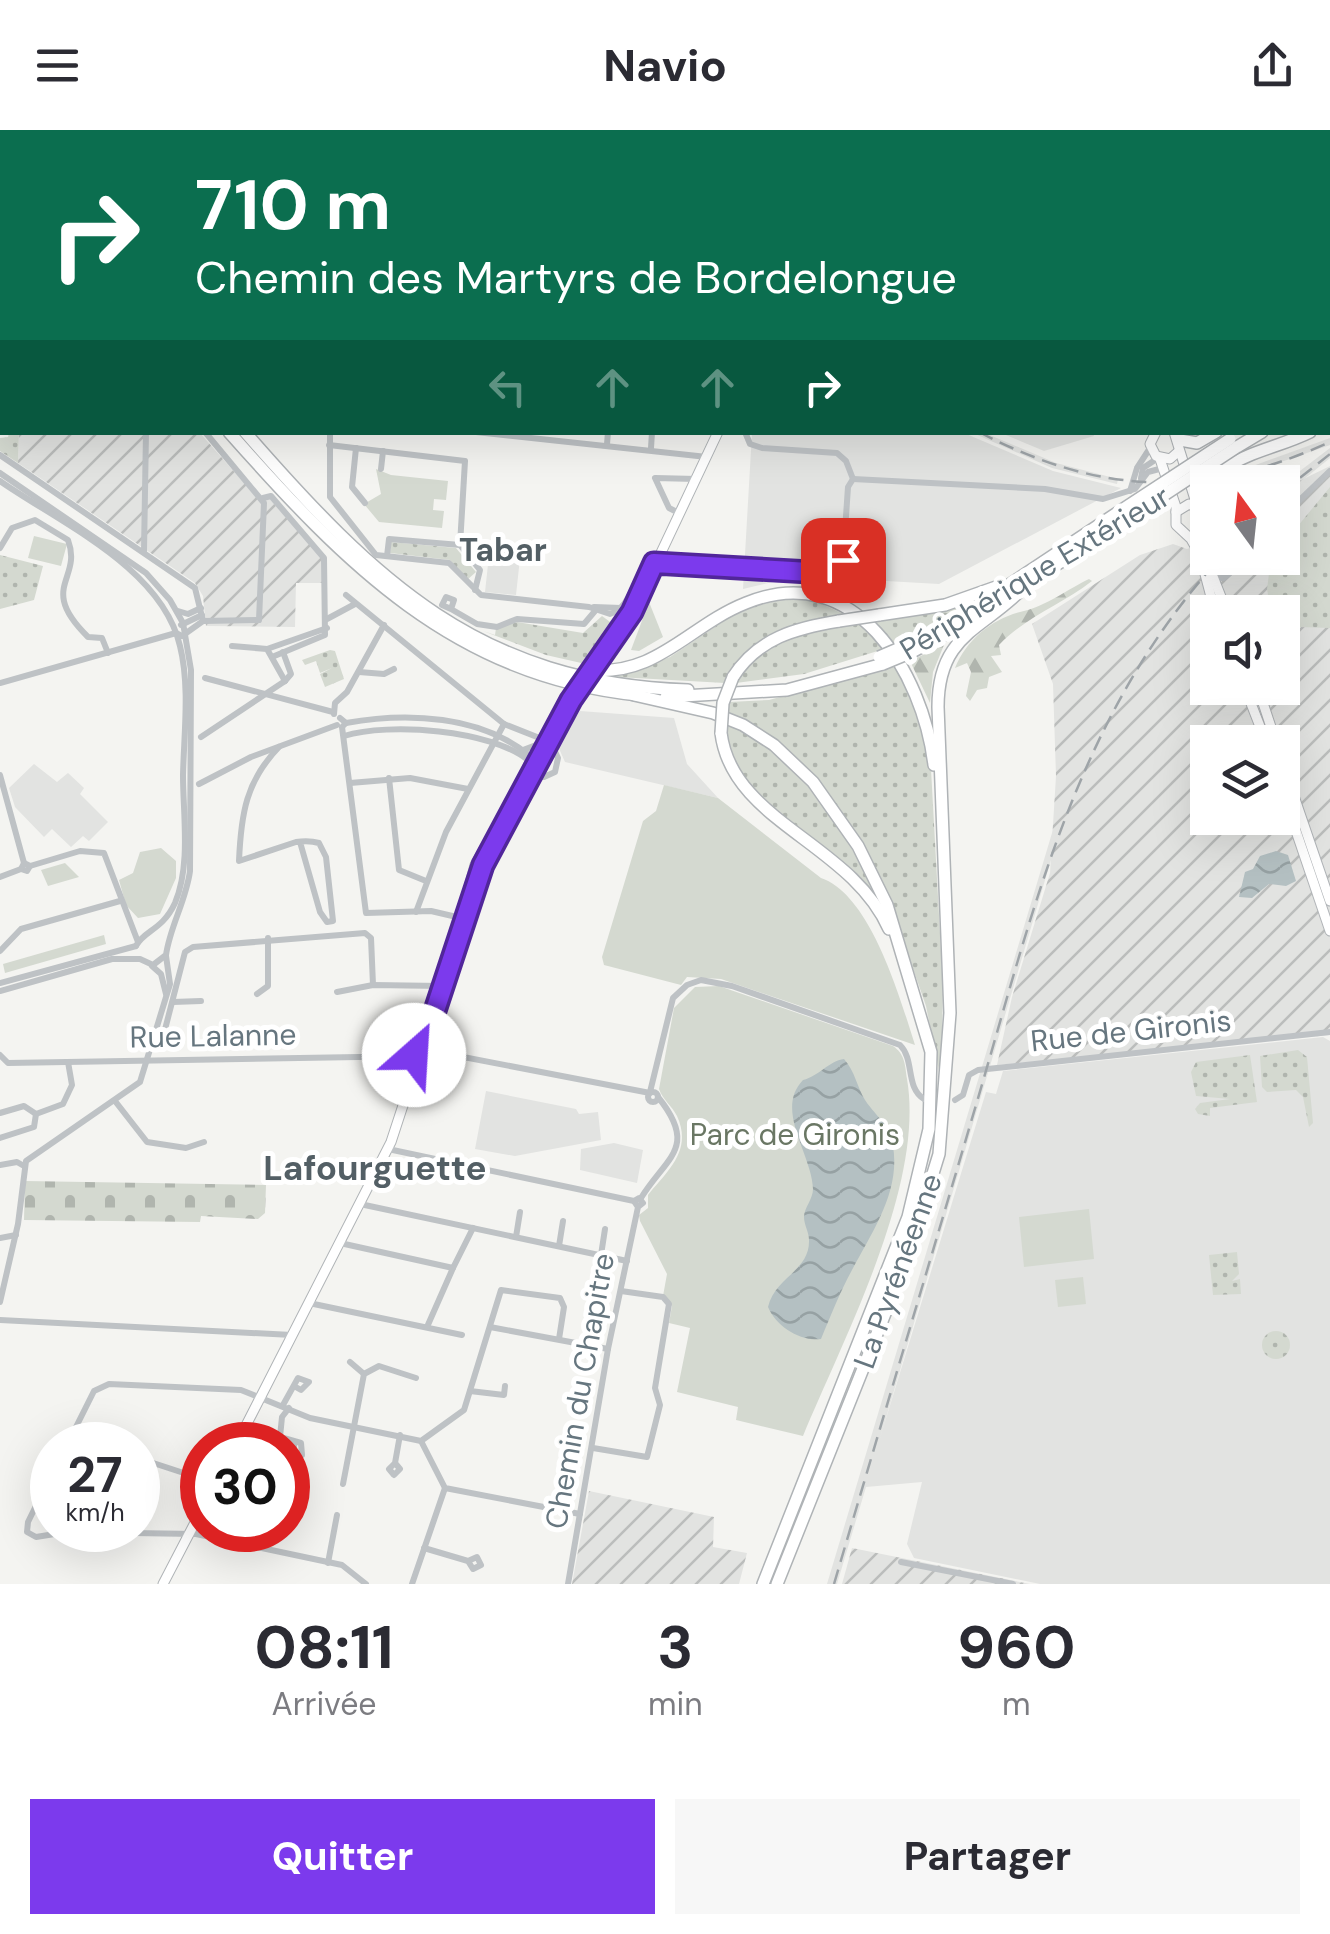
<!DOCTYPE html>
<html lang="fr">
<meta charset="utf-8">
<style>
:root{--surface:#fff;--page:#f7f7f7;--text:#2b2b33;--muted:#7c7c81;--accent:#7c3aed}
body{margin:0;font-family:"DM Sans",sans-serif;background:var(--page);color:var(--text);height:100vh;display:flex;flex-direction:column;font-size:38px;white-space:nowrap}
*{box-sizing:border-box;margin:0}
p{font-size:32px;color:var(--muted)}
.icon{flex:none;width:55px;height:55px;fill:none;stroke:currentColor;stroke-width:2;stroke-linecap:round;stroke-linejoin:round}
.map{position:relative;height:1454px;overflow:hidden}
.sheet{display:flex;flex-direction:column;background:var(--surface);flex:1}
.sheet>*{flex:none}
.banner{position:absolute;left:0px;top:0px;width:1330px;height:305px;box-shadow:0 10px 40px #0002;background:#0b6e4f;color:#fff;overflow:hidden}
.needle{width:65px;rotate:345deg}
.buttons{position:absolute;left:1190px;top:335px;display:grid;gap:20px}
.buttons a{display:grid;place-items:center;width:110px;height:110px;border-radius:0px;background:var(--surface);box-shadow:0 10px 40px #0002;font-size:50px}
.speed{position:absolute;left:30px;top:1292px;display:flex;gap:20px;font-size:50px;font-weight:700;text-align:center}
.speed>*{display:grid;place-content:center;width:130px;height:130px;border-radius:50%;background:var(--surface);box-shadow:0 10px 40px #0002;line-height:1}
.speed small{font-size:25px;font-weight:400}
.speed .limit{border:15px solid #d22;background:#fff;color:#111}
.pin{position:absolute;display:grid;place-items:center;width:85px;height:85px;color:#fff;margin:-42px;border-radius:20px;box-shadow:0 5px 15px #0006}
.me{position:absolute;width:110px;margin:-55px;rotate:26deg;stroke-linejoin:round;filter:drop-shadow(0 0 8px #0008)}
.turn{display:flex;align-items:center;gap:35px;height:210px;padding:0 30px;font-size:45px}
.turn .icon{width:130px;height:130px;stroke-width:2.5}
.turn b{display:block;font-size:70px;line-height:85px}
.lanes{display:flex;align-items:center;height:95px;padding:0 30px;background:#0003;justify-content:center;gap:50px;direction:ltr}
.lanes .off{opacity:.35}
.eta{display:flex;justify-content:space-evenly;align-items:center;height:170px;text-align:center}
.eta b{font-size:60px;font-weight:700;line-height:70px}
.button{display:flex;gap:20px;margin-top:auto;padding:20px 30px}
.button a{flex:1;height:115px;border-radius:0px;background:var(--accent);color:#fff;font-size:40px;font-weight:700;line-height:115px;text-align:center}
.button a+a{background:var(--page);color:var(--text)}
header{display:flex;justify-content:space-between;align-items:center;height:130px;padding:0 30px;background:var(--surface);font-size:45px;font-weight:700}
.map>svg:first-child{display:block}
</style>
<header><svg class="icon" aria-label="menu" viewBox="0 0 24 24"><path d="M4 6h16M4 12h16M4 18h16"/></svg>Navio<svg class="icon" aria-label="share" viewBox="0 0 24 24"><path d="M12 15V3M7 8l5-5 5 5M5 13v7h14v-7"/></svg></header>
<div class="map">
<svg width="1330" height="1454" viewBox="0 0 1330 1454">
<defs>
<pattern id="industrial-furrows" width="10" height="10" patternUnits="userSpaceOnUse" patternTransform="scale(2.5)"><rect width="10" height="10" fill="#e2e3e1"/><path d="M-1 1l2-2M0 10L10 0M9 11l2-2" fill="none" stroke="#bbbdbc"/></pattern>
<pattern id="grass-dots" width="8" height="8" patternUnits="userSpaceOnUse" patternTransform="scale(2.5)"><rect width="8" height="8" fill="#d4d9d0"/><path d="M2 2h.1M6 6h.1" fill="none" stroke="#b0b5ae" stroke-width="1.8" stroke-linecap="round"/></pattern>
<pattern id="forest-firs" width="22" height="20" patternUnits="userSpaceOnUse" patternTransform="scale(2.5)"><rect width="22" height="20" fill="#d4d9d0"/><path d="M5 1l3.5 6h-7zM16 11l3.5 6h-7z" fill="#b0b5ae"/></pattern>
<pattern id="cemetery-stones" width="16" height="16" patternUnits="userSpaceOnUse" patternTransform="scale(2.5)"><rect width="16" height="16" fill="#d4d9d0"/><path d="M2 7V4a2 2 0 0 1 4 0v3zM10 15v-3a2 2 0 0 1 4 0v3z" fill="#b0b5ae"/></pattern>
<pattern id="water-waves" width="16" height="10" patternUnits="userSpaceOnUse" patternTransform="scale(2.5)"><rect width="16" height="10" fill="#b4c0c2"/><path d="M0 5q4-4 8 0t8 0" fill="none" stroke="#96a1a3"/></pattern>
</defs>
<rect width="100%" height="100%" fill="#f4f4f1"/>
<g fill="#e2e3e1">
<path d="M1068 0H1330V104L1328 2Z"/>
<path d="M752 303H964L1053 341 1121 358 939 454 798 446 743 459Z"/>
<path d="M973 303H985L1056 333 1118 349 1117 354 1052 338Z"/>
<path d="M1093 303 1094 306 1044 321 1001 303Z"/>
<path d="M1330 308V315L1229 350 1228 345Z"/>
<path d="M1330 318V328L1283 366V354Z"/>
<path d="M490 416 521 419 516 465 485 462Z"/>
<path d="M580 581 674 588 687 634 718 668 565 632 557 614Z"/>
<path d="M34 634 57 652 68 643 84 658 80 664 108 692 89 711 83 706 71 717 52 699 44 707 15 677 9 658Z"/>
<path d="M1061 673 1056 713 880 1308 986 962 996 964 1003 941 1323 907 1330 911V1454H1040L914 1428 907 1414 922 1352 866 1357 837 1454H827Z"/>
<path d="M486 961 576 979 579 984 598 982 601 1010 515 1026 475 1019Z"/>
<path d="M614 1013 643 1020 637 1053 580 1040 581 1019Z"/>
</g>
<g fill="url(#industrial-furrows)" fill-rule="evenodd">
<path d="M19 303H200L259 370 270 369 322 429 324 453H296L295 497 206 496 203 466 195 453 18 333Z"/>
<path d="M1330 336V905L997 935 1012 867 1050 743 1056 646 1053 554 1032 494 1140 425 1173 414 1187 419 1207 411 1208 428H1282L1283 359ZM1208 482H1282V558H1208ZM1208 612H1282V688H1208Z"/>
<path d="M589 1361 714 1387 713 1417 747 1423 739 1454H572Z"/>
<path d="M852 1418 1030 1454H842Z"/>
</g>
<g fill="url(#grass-dots)">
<path d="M9 303H19L18 333 0 321V308L8 307Z"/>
<path d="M1330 357V498L1300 497 1270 476 1267 459 1271 428H1282L1283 414Z"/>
<path d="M391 412 456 418 476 442 467 450 450 430 390 423Z"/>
<path d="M0 425 43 436 34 470 0 479Z"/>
<path d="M787 468 813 470 846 485C794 493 752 504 725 553L617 547 670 527 740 480Z"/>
<path d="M974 472 895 514 874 491Z"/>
<path d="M602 486 617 497 590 535 546 525 483 501 495 505 496 498 517 492 583 503Z"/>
<path d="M861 493 884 519 804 544 736 553C759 505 814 500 861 493Z"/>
<path d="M330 520 335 521 344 549 325 557 320 544 332 538 320 543 316 531 305 535 302 530Z"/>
<path d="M897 535 920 589 931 639 943 858 941 950 926 876 887 764 822 657 726 584 729 572 769 570Z"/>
<path d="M725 593C802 627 844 699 880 772 826 701 737 688 725 593Z"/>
<path d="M1298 920 1307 927 1313 993 1309 997 1303 967 1296 960 1267 962 1262 957 1260 926Z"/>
<path d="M1250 925 1257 972 1210 978V986L1198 984 1195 979 1200 973 1230 969 1196 966 1191 942 1196 932Z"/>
<path d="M1237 1122 1239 1144 1232 1151 1240 1149 1241 1164 1213 1165 1209 1125Z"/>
<circle cx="1276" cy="1215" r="14"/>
</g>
<g fill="url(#forest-firs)">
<path d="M1089 449 1092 451C1061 475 1027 486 999 515L1001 525 991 526 1002 542 989 547 987 558 977 560 970 571 966 566 971 542 967 533 955 538C967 508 995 487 1024 481 1044 477 1070 458 1089 449Z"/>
<path d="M944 515 933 542 930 573 910 531Z"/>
</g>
<path fill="url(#cemetery-stones)" d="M25 1051 266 1055 265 1083 258 1089 201 1086 200 1092 24 1090Z"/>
<g fill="#d4d9d0">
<path d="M376 339 391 345 448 351 446 370 434 369 433 380 444 381 442 398 379 392 364 374 381 364Z"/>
<path d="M34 406 67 414 61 436 28 428Z"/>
<path d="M649 472 663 507 639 521 631 520Z"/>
<path d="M664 655 718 668 821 748C871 765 900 868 915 915L721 849 687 847 681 855 604 835 602 827 643 691 656 681Z"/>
<path d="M161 718 176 731V748L160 784 138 788 126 775 119 750 133 743 140 722Z"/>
<path d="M65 733 79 747 48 756 41 740Z"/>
<path d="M104 805 106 814 5 843 3 834Z"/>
<path d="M719 856 893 916C905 924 905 935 907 949 925 1055 844 1207 803 1306L736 1290 738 1277 677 1262 690 1198 669 1193 672 1176 663 1166 667 1144 640 1091 639 1085 648 1078V1065C667 1041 693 1021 677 986 672 976 663 970 659 959L674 878 695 857Z"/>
<path d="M1089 1079 1094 1129 1024 1137 1019 1087Z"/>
<path d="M1083 1147 1086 1174 1058 1177 1055 1150Z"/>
</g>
<g fill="url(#water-waves)">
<path d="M1276 721 1288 725 1296 751 1286 756 1269 754 1252 768 1239 767 1245 742 1253 739 1260 726Z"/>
<path d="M844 929C855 941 857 957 865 970 870 978 886 995 888 998 908 1050 876 1095 852 1140 840 1162 831 1185 821 1209 800 1212 776 1196 768 1177 775 1147 810 1141 809 1110 809 1102 804 1095 804 1087 804 1078 813 1069 813 1059 812 1024 774 980 803 950 819 946 829 931 844 929Z"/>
</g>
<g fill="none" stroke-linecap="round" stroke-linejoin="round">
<g stroke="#b0b4b7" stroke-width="11">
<g id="major">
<path d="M1062 0 1063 2"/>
<path d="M798 2V0"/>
<path d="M1156 302 1150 314 1156 326 1170 329 1179 321"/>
<path d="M1174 302 1197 376"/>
<path d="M1160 329 1176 377V395L1191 409 1200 425 1215 482"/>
<path d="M1176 382 1189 374 1203 381 1206 430"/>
<path d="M1212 444 1227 482"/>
<path d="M605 526 633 482 718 302"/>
<path d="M1245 558 1266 612"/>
<path d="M1258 558 1276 612"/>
<path d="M1282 631 1330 771"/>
<path d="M1282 660 1330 801"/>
<path d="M465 793 483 735 528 652"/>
<path d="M236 1315 391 1012 445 847 475 735 571 570"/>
<path d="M163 1454 202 1379"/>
</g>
</g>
<g stroke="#afb3b6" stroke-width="14">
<g id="highway">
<path d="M7 0 9 2"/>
<path d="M0 8 2 11"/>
<path d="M0 26 2 29"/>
<path d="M0 42 2 45"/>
<path d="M0 112 2 111"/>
<path d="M0 126H2"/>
<path d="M1328 249 1330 248"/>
<path d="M1328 260 1330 258"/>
<path d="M1328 271 1330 270"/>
<path d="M1328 293 1330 291"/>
<path d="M229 302C345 433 454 546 638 565"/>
<path d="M245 302C375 451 479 553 688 560"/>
<path d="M1180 310 1197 313 1216 302"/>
<path d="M1237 317 1262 302"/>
<path d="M1203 381C1205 326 1266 324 1310 302"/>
<path d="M1023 456 1123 392"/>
<path d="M879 485 945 475 996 457"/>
<path d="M907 515 959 488 1117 383"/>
<path d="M912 522 956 498"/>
<path d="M588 540C657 547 688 496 746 473 855 428 923 543 934 635"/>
<path d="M733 547C758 508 796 498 839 491"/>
<path d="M634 565 713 583 743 595 774 615 813 652 858 716 887 775 931 922 929 999 908 1087 763 1454"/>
<path d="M666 567 787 560 883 534"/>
<path d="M721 603C732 692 851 713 889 799"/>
<path d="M777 1454 906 1131 939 1024 950 883 938 577C938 502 985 500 1027 454"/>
</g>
</g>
<g stroke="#bec2c5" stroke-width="6">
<path d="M136 0 138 2"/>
<path d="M278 0 279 2"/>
<path d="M399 0V2"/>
<path d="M584 0 603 2"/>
<path d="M120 2 124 0"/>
<path d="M157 2V0"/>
<path d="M256 2V0"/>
<path d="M455 2V0"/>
<path d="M573 2 574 0"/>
<path d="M630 2 631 0"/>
<path d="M0 133 2 132"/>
<path d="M1328 150 1330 157"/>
<path d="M1328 174 1330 172"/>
<path d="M330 302V367L376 425 449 433 481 465 589 477 610 484C634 476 632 442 654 433L751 441 835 440 843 430 848 357 853 349"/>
<path d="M476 302 707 327"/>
<path d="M745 302 750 314 762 318 837 323 846 331 853 349"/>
<path d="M607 314 608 302"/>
<path d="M329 315 465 331 460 415"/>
<path d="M356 318 352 357 365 373"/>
<path d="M651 318 652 302"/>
<path d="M0 325 195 458 203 491"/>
<path d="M381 339 383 321"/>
<path d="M0 343 146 443 170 470 183 493 191 540 190 741C186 771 170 796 166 825L153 835 140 829H112L0 861"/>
<path d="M1141 348 1143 338 1158 328"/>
<path d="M853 349 1045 359 1103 369 1135 359 1148 342 1163 338"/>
<path d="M0 351C62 394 162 438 180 516 190 556 184 603 183 645 183 685 191 735 175 773 162 801 144 800 136 816"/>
<path d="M1130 361 1137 338 1150 318"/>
<path d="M263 368 271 366 324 428 325 505 272 527"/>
<path d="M679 383 669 378 655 348 696 349"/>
<path d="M1282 387 1330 341"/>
<path d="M0 418 12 398 35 390 68 410C83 450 37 457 88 507L102 508 108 523"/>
<path d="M144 421 146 302"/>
<path d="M387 426 389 409 460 415 480 440 475 460"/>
<path d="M1213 448H1224L1248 428"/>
<path d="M346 465 504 594 537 607"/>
<path d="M594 477 621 478"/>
<path d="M451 479 442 475 446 467 454 470 451 479 477 494 497 497 517 489 584 494 595 481"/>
<path d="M178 481 188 484 201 478"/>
<path d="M327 489 355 474"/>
<path d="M181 495 202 485"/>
<path d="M232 516 267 519 285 551"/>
<path d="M267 519 327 498"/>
<path d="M283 522 291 544 285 551"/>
<path d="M359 542 384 544 394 539"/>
<path d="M205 548 333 582"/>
<path d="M0 553 176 503 182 506 203 491 259 490 264 373 205 302"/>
<path d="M334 584 335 573 347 562 384 495"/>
<path d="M340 588 346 593 342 597 366 783 431 781 461 788"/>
<path d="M346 593C407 582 481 585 530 626"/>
<path d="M344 606C389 592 491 600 528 630L515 661"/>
<path d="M201 607 285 551"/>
<path d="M279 617C246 651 241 684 239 731L296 712C304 711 312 711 319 713L326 727 333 791 327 792 320 782 300 712"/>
<path d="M523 620 544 612"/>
<path d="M530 640 544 647 555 642 558 628 552 615"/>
<path d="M0 645 24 733"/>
<path d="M389 648 399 740 426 751"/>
<path d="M350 653 410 648 468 659"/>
<path d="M199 654 251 627 337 595"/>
<path d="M24 733 30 736 27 741 21 739Z"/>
<path d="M30 736 80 721 104 723 138 812"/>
<path d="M0 747 21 739"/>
<path d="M416 782 446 702 504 594"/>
<path d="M0 821 21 799 120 771"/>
<path d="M152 836 161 844 166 864"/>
<path d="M0 853 136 816"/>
<path d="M337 862 373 855 442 856"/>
<path d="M257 864 268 856V808"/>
<path d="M173 872 201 871"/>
<path d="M154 912 162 911 185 822 193 817 365 803 371 808 373 855"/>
<path d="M422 919 650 963"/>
<path d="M0 925 8 933 419 926"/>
<circle cx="653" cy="967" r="5"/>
<path d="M650 962 673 868 687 855 701 850 732 856 900 915C915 930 905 957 924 969"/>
<path d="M955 970 963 965 969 945 978 940 1330 902"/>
<path d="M115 971 147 1012 186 1018 204 1012"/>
<path d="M0 983 24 976 36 984"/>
<path d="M36 984 63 974 72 955 68 932"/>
<path d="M0 1008 34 997 36 984"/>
<path d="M388 1019 634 1071"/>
<path d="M0 1035 17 1032 24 1036"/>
<path d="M641 1068C666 1027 699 1018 658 967"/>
<path d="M360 1074 627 1131"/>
<path d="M516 1107 520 1082"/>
<path d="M0 1108 16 1105"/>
<path d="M340 1113 453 1138 473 1098"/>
<path d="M559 1116 563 1091"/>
<path d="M601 1125 605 1099"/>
<path d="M0 1172 18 1094 26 1031 140 952 170 854 166 826"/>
<path d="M309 1173 462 1205"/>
<path d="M0 1190 292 1205"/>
<path d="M427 1197 453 1138"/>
<path d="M490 1197 608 1219"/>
<path d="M350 1232 364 1244"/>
<path d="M470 1261 504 1265 505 1256"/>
<path d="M283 1275 298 1248 309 1252 301 1260 294 1256"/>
<path d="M289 1278 282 1287 280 1307 301 1313 302 1325H294V1312"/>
<path d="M421 1311 445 1358 580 1384"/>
<path d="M67 1315 94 1261 109 1254 241 1260 310 1288 421 1311 464 1280 501 1160 560 1168 564 1177 559 1209"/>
<path d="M593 1318 647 1327 660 1275 655 1258 669 1174 663 1167 621 1161"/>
<path d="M138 1328 202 1349"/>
<path d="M395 1333 400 1339 394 1345 389 1339 395 1333 400 1305"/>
<path d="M52 1343 28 1392 27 1402 36 1407 67 1402 196 1404 342 1435 366 1454"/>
<path d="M343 1354 364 1244 379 1236 416 1248"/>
<path d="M424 1418 468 1431 473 1439 481 1435 477 1427 468 1431"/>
<path d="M901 1432 1013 1454"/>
<path d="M328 1433 337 1385"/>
<path d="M412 1454 445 1358"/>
<path d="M568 1454 608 1219 638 1077 634 1071 639 1068 643 1073 638 1077"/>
</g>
<use href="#major" stroke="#fff" stroke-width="9"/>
<use href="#highway" stroke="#fff" stroke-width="11"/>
<g stroke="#9ea4a8" stroke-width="2.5" stroke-dasharray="15 8" stroke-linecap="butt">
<path d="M734 0V2"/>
<path d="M979 302C1102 366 1204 369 1330 312"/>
<path d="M1282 362 1330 324"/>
<path d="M834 1454C881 1294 929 1135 976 975 1035 775 1076 587 1220 428"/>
</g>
<g stroke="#b0b4b7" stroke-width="11" stroke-linecap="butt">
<path id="major-bridge" d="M571 570 605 526"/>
</g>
<g stroke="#afb3b6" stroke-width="14" stroke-linecap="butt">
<g id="highway-bridge">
<path d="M1117 383 1230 309"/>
<path d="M1123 392 1237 317"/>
<path d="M839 491 879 485"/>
<path d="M879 527 907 515"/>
<path d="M883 534 912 522"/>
<path d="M721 603 723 573 733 547"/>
</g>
</g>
<use href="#major-bridge" stroke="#fff" stroke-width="9"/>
<use href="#highway-bridge" stroke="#fff" stroke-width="11"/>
</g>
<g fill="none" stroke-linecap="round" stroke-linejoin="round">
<g stroke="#51269a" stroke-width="25">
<path id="route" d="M414 925 420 926 483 735 571 570 632 482 654 433 827 443 843 430"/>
</g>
<use href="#route" stroke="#7c3aed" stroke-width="18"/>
</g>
<g text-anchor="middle" stroke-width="10" stroke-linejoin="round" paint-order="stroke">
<g font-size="30" fill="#66767f" stroke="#fff">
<text transform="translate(1035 443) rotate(-31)" y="10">Périphérique Extérieur</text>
<text transform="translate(1131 901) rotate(-6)" y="10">Rue de Gironis</text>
<text transform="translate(213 906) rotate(-1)" y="10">Rue Lalanne</text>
<text transform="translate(898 1141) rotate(-70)" y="10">La Pyrénéenne</text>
<text transform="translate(580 1261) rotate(-80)" y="10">Chemin du Chapitre</text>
</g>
<g font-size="30" fill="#6a7764" stroke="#fff">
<text x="795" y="1015">Parc de Gironis</text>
</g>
<g font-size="32" font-weight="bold" fill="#535f65" stroke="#fff">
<text x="503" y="431">Tabar</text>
</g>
<g font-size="35" font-weight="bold" fill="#535f65" stroke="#fff">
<text x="375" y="1050">Lafourguette</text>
</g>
</g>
</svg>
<div class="buttons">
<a><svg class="needle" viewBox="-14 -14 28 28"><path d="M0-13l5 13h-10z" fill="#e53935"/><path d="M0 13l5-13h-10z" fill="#7c7c81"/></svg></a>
<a><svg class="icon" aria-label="sound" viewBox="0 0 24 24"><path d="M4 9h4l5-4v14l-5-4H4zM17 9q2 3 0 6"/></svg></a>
<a><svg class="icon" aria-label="layers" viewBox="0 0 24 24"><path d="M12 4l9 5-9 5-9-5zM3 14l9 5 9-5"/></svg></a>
</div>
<div class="speed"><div>27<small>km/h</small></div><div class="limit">30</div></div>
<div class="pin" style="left:843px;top:430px;background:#d93025"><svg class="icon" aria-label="arrive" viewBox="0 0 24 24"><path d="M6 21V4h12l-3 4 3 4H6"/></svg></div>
<svg class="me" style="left:414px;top:925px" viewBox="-20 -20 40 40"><circle r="19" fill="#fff"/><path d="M0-13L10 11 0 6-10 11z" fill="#7c3aed"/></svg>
<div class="banner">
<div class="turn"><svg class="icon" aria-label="right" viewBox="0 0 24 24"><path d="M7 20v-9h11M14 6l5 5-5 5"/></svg><div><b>710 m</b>Chemin des Martyrs de Bordelongue</div></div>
<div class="lanes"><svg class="icon off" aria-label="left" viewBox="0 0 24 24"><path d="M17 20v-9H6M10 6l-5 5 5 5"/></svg><svg class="icon off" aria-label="ahead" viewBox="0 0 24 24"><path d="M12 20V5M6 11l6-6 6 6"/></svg><svg class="icon off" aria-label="ahead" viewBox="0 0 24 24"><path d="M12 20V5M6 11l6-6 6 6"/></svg><svg class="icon" aria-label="right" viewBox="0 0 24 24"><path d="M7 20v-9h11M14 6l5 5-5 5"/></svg></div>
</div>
</div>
<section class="sheet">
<div class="eta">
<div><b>08:11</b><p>Arrivée</p></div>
<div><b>3</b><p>min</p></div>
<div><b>960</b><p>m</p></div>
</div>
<div class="button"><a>Quitter</a><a>Partager</a></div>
</section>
